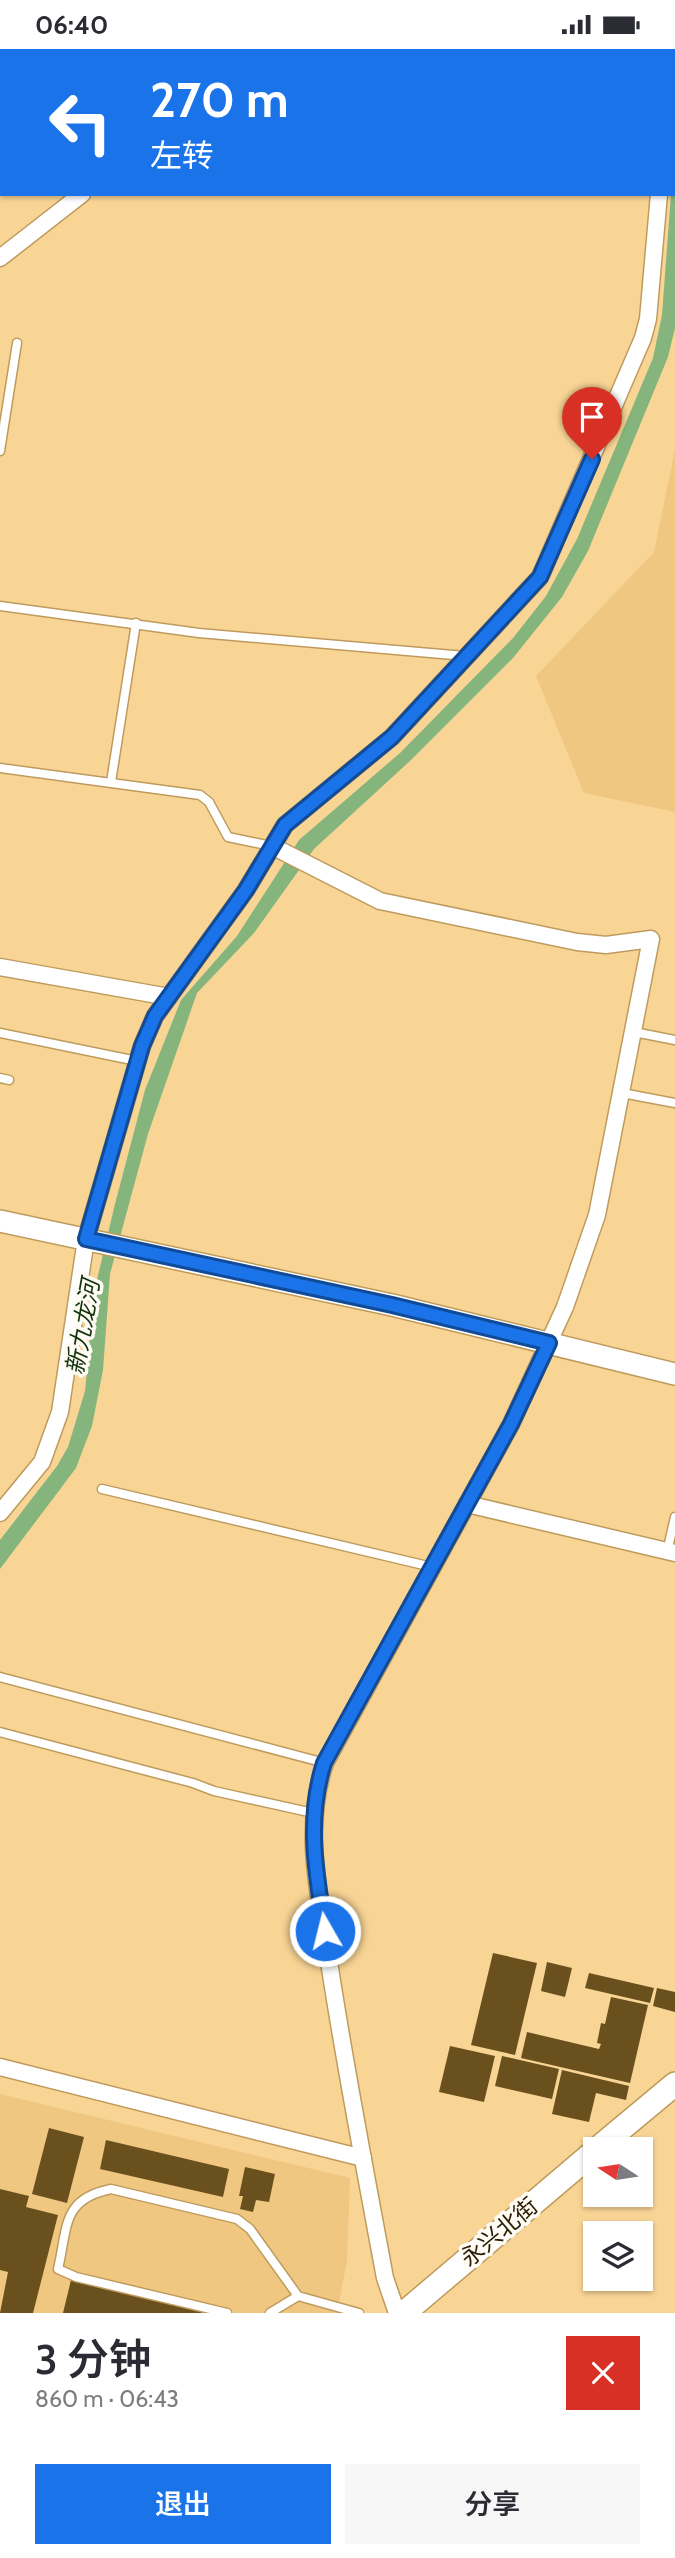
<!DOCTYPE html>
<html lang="zh">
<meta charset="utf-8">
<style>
:root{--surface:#fff;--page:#f7f7f7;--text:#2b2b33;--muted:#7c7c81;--accent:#1a73e8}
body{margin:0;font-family:Cabin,"Noto Sans SC",sans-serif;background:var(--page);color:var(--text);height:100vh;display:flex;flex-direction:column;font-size:26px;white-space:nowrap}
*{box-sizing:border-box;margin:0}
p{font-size:23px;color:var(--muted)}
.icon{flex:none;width:38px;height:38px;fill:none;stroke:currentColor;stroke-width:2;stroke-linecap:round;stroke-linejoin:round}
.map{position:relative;height:2264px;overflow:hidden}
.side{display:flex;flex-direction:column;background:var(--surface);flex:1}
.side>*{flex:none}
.top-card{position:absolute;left:0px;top:0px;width:676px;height:147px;box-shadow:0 2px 5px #0004;background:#1a73e8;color:#fff;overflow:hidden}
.needle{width:46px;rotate:282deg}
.controls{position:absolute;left:583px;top:2088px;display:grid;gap:14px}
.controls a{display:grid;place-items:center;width:70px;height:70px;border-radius:0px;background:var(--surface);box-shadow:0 2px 5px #0004;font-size:35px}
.pin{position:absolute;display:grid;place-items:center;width:60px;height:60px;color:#fff;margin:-72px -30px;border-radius:50% 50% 50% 0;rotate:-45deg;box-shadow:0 0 7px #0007}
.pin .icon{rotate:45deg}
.me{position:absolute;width:77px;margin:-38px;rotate:352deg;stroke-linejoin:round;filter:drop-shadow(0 0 5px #0008)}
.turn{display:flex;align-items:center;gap:24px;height:147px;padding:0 35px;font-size:32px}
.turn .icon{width:91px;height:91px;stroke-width:2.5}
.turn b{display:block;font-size:49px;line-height:60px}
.round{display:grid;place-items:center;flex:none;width:74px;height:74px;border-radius:0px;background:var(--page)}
.head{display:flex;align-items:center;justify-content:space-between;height:119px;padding:0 35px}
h1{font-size:42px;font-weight:600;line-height:52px}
.cta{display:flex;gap:14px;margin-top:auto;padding:14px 35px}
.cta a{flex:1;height:80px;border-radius:0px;background:var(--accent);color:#fff;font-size:28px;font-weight:600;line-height:80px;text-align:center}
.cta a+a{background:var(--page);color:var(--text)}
.status{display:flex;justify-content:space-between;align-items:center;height:49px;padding:0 35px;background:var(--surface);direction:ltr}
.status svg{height:19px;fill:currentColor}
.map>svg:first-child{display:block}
</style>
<div class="status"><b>06:40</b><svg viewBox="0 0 49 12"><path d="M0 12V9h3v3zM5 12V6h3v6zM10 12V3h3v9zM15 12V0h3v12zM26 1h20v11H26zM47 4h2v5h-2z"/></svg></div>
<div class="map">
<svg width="675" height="2264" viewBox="0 0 675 2264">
<rect width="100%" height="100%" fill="#f9d595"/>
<g fill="#f0c780">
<path d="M675 401V763L584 744 536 627 654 503Z"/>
<path d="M0 2045 350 2129 347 2212 337 2264H0Z"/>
</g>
<path fill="#85b57c" d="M675 94V279L668 308 588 502 562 548 513 609 411 711 314 800 254 884 197 944 148 1085 110 1225 103 1321 92 1377 76 1419 0 1520V1491L57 1417 68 1398 85 1342 95 1239 115 1155 145 1041 181 951 237 887 299 791 400 704 513 589 546 547 577 490 653 309 662 266 671 145H674Z"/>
<g fill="#6a501d">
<path d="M493 1904 537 1914 515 2006 471 1996Z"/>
<path d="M547 1913 572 1919 565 1948 541 1942Z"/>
<path d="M589 1924 654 1939 650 1954 585 1939Z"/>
<path d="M657 1939 675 1943V1963L653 1957Z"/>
<path d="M611 1948 648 1956 630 2034 521 2009 527 1983 599 2000 601 1995 597 1994 601 1974 605 1975Z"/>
<path d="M450 1997 495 2007 484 2053 439 2043Z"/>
<path d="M502 2007 559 2020 552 2050 495 2037Z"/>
<path d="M562 2021 629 2037 626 2051 596 2044 589 2073 552 2065Z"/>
<path d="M49 2079 84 2088 67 2154 32 2145Z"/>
<path d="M106 2091 229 2120 223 2148 100 2120Z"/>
<path d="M245 2118 275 2125 269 2153 256 2151 253 2163 240 2160 243 2147H239Z"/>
<path d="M0 2140 29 2147 26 2158 58 2166 33 2264H0L8 2223 0 2221Z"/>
<path d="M71 2231 202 2263V2264H63Z"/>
</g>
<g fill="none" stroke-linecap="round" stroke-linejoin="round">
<g stroke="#be9b5d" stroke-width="11">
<g id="service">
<path d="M0 402 17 294"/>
<path d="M0 557 199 584 465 607"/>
<path d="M0 719 200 746 209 753 228 788 271 797"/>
<path d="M111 733 136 574"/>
<path d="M634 983 675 991"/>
<path d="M0 984 137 1012"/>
<path d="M0 1029 9 1031"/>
<path d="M622 1044 675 1054"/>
<path d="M102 1440 432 1518"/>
<path d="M667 1503 675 1468"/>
<path d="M0 1628 325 1714"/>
<path d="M0 1683 193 1734 214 1742 313 1764"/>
<path d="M227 2264 76 2228 58 2220C68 2177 62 2150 111 2140L237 2170 250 2180 298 2247 359 2264"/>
<path d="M270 2264 298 2247"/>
</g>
</g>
<g stroke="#be9b5d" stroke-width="19">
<g id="minor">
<path d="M289 2 292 0"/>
<path d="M674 10 675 0"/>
<path d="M0 209 82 145"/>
<path d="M272 797 380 852 577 893 606 896 651 890 597 1166 565 1258 511 1375 325 1714C302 1782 320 1850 330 1919 346 2023 366 2126 385 2229L397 2264"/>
<path d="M0 918 169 948"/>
<path d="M467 1455 675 1504"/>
<path d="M0 1464 42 1413 60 1363 86 1190 142 997 155 967 246 841 285 776 392 688 540 528 643 289 648 270 659 145"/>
<path d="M0 2018 363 2109"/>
</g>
</g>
<g stroke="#be9b5d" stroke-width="24">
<path id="tertiary" d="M0 1172 392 1256 675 1325"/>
</g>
<g stroke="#be9b5d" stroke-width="26">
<g id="secondary">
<path d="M597 2100 675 2035"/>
<path d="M404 2264 595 2102"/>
</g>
</g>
<use href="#service" stroke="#fff" stroke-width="8"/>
<use href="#minor" stroke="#fff" stroke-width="16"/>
<use href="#tertiary" stroke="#fff" stroke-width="21"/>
<use href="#secondary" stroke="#fff" stroke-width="23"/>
</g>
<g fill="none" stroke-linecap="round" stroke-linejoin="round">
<g stroke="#114b97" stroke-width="18">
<path id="route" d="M325 1882C316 1824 306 1771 324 1714L511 1375 549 1294 392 1256 86 1190 142 997 155 967 246 841 285 776 392 688 540 528 592 410"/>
</g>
<use href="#route" stroke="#1a73e8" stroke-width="12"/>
</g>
<g text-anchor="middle" stroke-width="7" stroke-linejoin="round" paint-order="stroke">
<g font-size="23" fill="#2b1d03" stroke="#fffbf5">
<text transform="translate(499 2183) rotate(-40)" y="8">永兴北街</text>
</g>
<g font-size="24" font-style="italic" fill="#12330c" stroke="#fffbf5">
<text transform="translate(83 1278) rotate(-80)" y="8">新九龙河</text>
</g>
</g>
</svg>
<div class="controls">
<a><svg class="needle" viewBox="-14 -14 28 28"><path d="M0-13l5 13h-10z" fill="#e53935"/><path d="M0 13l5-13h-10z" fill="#7c7c81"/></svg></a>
<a><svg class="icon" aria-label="layers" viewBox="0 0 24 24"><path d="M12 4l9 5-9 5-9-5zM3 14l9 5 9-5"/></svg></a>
</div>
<div class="pin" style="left:592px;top:410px;background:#d93025"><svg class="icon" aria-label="arrive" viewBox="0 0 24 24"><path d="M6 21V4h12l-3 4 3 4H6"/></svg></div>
<svg class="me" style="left:325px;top:1882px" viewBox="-20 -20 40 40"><circle r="17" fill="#1a73e8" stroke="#fff" stroke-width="3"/><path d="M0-11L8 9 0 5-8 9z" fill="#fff"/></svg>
<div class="top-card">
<div class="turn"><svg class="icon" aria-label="left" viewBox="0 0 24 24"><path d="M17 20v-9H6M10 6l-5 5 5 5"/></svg><div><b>270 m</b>左转</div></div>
</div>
</div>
<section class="side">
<div class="head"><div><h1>3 分钟</h1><p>860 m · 06:43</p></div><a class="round" style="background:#d93025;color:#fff"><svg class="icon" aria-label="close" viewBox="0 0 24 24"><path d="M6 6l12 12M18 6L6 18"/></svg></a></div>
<div class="cta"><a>退出</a><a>分享</a></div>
</section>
